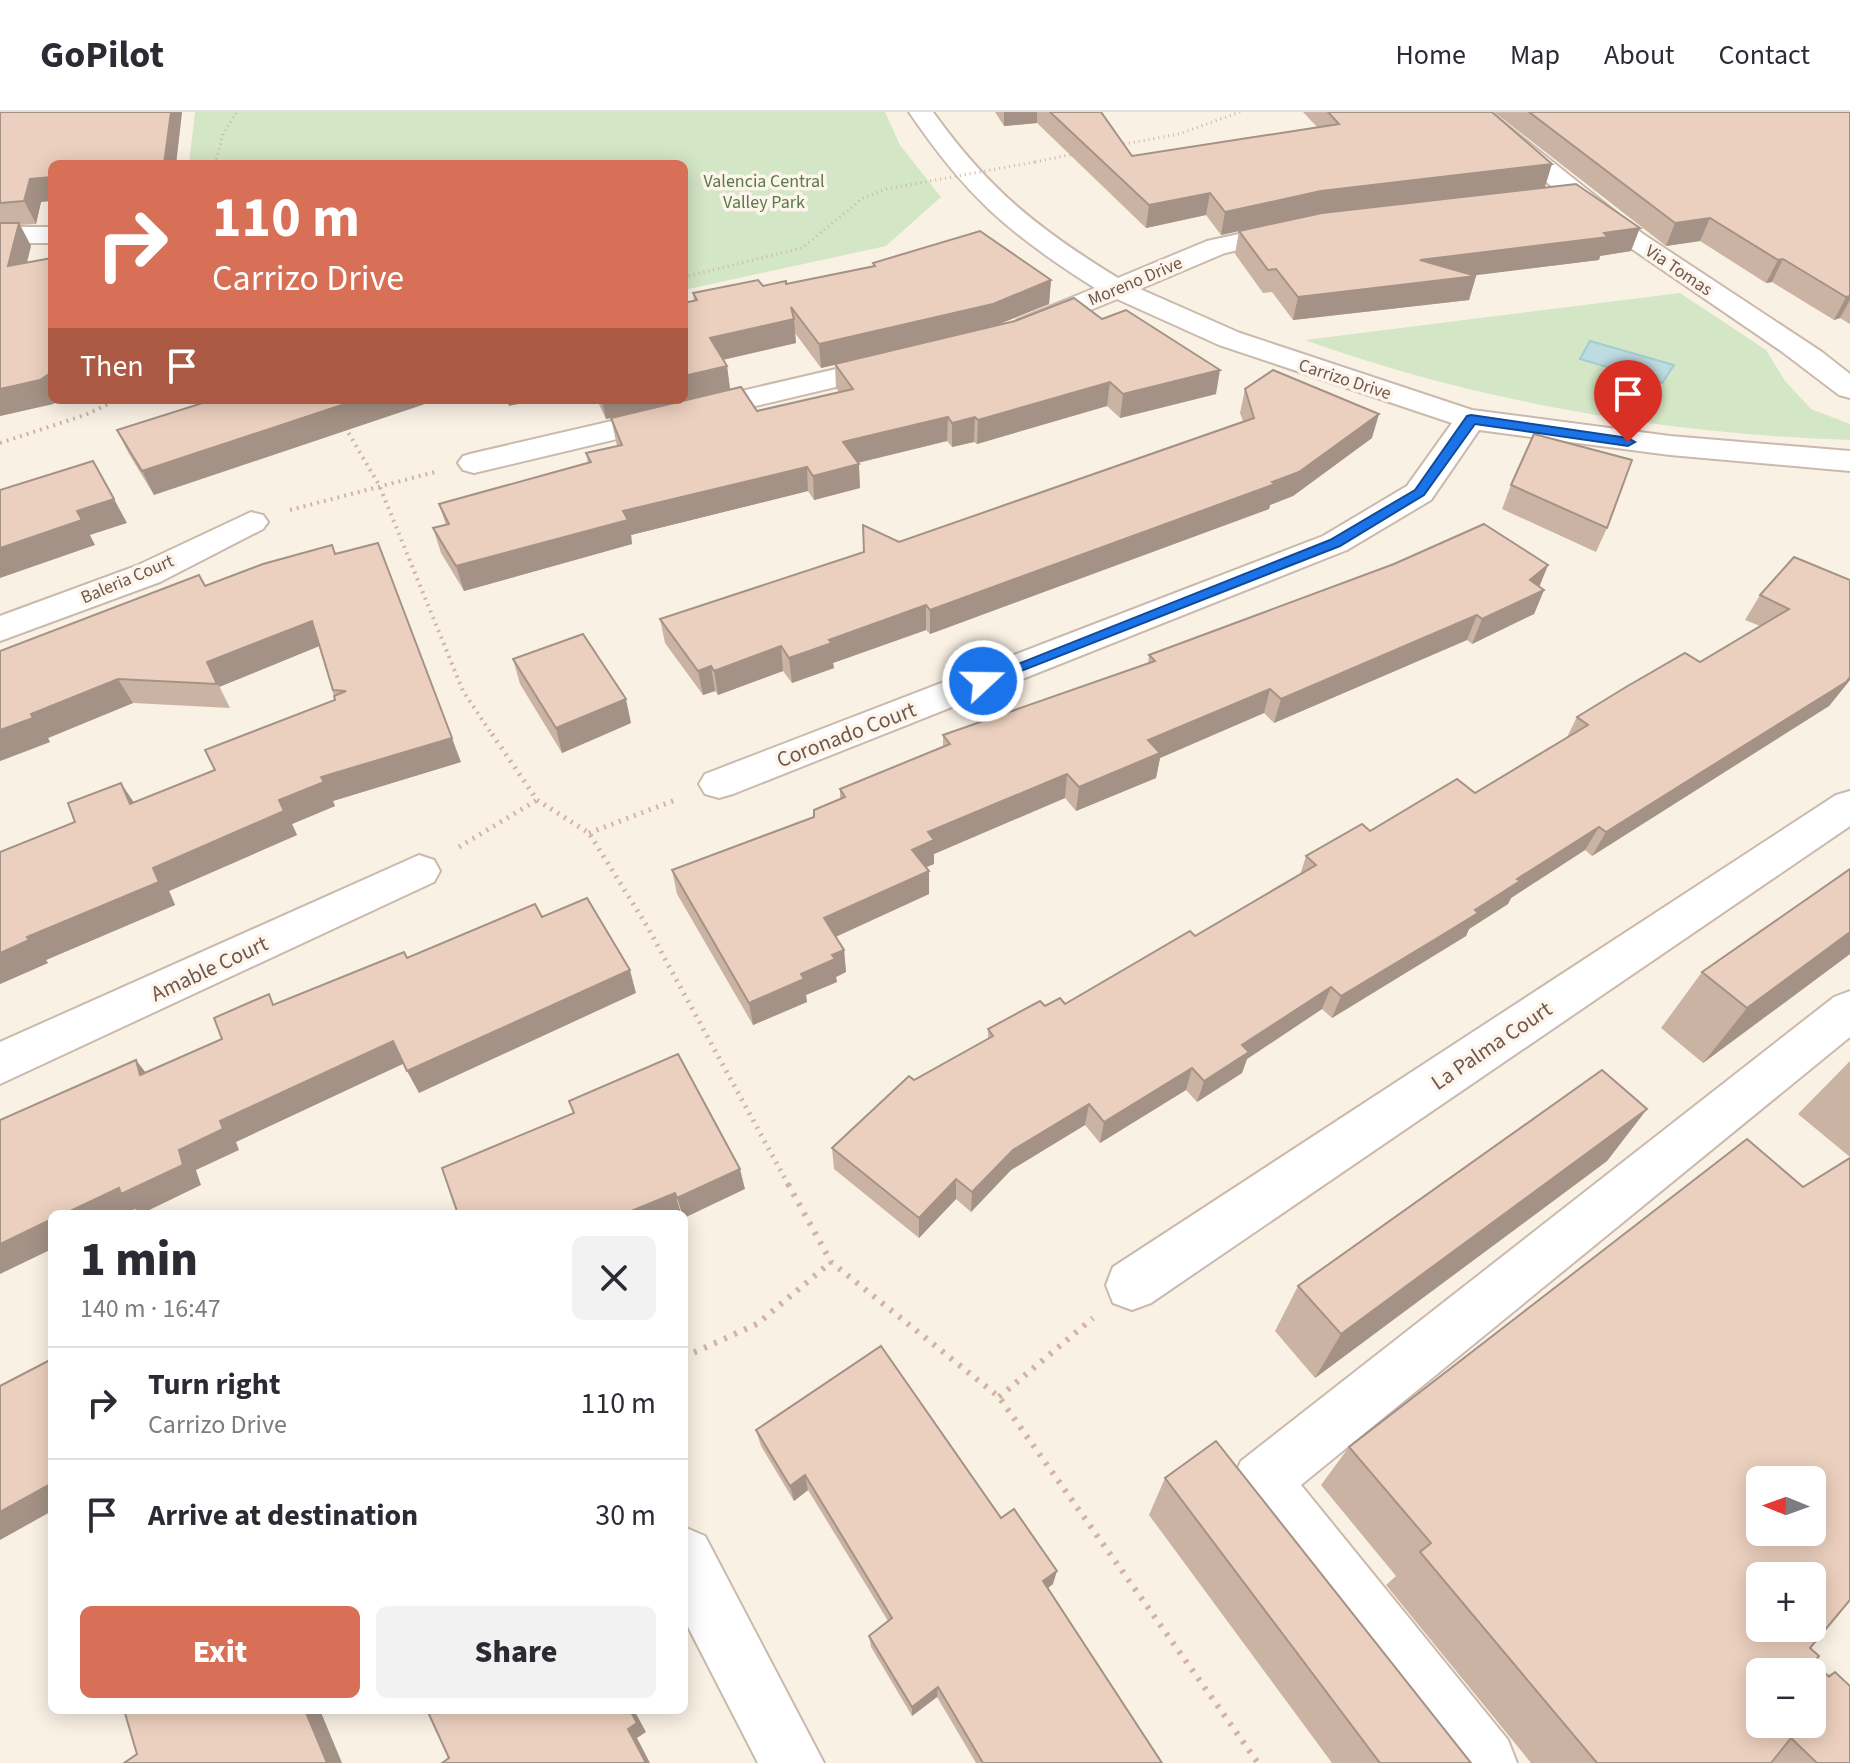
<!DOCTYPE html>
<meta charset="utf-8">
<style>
:root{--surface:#fff;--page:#f2f2f3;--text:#2b2b33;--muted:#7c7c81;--line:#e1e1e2;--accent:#d77056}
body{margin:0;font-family:"Source Sans 3",sans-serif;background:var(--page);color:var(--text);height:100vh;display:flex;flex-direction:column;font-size:30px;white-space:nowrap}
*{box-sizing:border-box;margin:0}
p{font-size:26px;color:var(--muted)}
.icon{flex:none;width:44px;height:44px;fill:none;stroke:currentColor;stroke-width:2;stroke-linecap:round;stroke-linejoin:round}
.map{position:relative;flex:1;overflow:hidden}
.panel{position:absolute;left:48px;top:1098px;width:640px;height:504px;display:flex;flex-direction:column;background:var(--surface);border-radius:12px;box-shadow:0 4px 20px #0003}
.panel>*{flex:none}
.hud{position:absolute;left:48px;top:48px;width:640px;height:244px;border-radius:12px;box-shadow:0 4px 20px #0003;background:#d77056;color:#fff;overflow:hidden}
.needle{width:52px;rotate:271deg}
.controls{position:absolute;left:1746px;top:1354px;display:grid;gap:16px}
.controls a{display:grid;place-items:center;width:80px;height:80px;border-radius:12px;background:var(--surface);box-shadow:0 4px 20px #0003;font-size:40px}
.pin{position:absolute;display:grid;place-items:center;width:68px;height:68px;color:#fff;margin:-82px -34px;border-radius:50% 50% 50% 0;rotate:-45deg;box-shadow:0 0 8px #0007}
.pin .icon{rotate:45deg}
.me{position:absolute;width:88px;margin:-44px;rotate:69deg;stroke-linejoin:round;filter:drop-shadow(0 0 6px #0008)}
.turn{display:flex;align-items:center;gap:28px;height:168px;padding:0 32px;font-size:36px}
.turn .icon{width:104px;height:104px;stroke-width:2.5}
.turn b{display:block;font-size:56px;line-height:68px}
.then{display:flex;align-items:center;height:76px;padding:0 32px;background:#0003;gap:16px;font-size:30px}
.round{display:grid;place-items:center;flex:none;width:84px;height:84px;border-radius:12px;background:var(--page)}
.headline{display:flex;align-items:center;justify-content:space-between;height:136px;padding:0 32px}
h1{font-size:48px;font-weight:800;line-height:60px}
.primary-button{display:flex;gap:16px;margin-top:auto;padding:16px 32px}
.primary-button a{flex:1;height:92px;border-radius:12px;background:var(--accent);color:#fff;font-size:32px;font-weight:800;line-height:92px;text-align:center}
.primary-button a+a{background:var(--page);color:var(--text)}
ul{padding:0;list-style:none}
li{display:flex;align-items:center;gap:24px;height:112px;padding:0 32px;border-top:2px solid var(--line)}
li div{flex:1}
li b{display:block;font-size:30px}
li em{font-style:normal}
header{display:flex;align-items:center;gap:48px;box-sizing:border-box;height:112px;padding:0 40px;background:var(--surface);border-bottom:2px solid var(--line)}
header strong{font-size:38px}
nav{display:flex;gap:44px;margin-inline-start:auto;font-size:28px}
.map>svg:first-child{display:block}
</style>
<header>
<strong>GoPilot</strong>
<nav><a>Home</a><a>Map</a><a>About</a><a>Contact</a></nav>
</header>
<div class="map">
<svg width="1850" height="1651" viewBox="0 0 1850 1651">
<rect width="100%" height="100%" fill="#faf1e5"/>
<g fill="#d3e6c5">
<path d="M195 0H885L900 33 941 85 886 134 684 178V52H189Z"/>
<path d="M1680 181 1766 238 1785 269 1811 297 1850 312V328C1666 322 1478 290 1305 228Z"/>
</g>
<path fill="#bcdce1" stroke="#a3cbd2" stroke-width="2" d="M1590 229 1674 253 1662 271 1580 247Z"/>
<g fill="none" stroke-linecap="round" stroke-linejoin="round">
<g stroke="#cab9ac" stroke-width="4">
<g id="minor">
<path d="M909 0H933C988 77 1038 117 1118 166L1207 129 1293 110 1302 112 1306 118 1302 124 1225 141 1140 177 1240 221 1472 298 1670 324 1850 339V359L1670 343 1479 318 1431 388 1347 438 733 682 719 686 705 682 699 672 705 662 1323 424 1407 374 1452 311 1219 233 1117 187 1037 220H1017L1013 214 1017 208 1095 176C1009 122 966 84 909 0Z"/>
<path d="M1464 0H1490L1643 122 1822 240 1850 262V286L1839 283 1781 239 1597 113Z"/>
<rect x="0" y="115" width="52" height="16"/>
<path d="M892 244 903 247 907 253 903 259 474 361 463 358 458 351 463 344 474 341Z"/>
<path d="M251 400 263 403 268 410 263 417 160 470 0 529V504L136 454Z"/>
<path d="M1850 679V714L1151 1191 1132 1198 1113 1191 1106 1173 1113 1155 1836 683Z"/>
<path d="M419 743 434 748 440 759 434 770 0 972V930Z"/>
<path d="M1850 879V925L1301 1373 1508 1628 1517 1651H1445L1241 1389 1232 1369 1241 1349 1834 885Z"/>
<path d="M684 1415 705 1424 824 1651H758L684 1507Z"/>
</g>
</g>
<g stroke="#d1b4a3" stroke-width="3" stroke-dasharray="1 4" stroke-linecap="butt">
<path d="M1119 33 1179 22 1240 0"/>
<path d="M1035 50 1074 42"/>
<path d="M215 52 223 22 237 0"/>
<path d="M684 165 802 136 863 86 886 77"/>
</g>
<g stroke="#d1b4a3" stroke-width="4" stroke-dasharray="2 5" stroke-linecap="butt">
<path d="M345 315 379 373 463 579 493 624"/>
<path d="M0 331 85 303 117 288"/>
<path d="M290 398 435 360"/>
</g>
<g stroke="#d1b4a3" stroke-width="5" stroke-dasharray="2 6" stroke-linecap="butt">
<path d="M492 622 537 688 589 721 647 814 789 1074"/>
<path d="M589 721 678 687"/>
<path d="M459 735 537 688"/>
</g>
<g stroke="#d1b4a3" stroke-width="6" stroke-dasharray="3 8" stroke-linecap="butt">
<path d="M788 1072 831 1150 999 1285 1258 1651"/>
<path d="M684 1245 757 1212 831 1150"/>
<path d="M999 1285 1093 1206"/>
</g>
<use href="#minor" fill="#fff" fill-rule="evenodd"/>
<path stroke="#d1b4a3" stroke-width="3" stroke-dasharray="1 4" stroke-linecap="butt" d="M886 77 1035 50"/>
</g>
<g fill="#cbb3a4" fill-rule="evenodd">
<path d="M0 0H182L176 52 41 90 36 112 20 113 31 134 27 151 52 288H59L53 292 0 304Z"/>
<path d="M995 0H1101L1132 44 1317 15 1303 0H1492L1545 75 1631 139 1600 144 1599 148 1473 163 1476 164 1469 188 1293 208 1272 180 1263 181 1235 142 1239 119 1221 123 1206 103 1146 116 1037 11 1004 14Z"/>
<path d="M1494 0H1850V212L1840 206 1834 208 1772 170 1766 171 1700 129 1666 134Z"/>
<path d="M873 151 1051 168 1049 192 994 214 1102 207 1216 282 1120 306 1107 294 977 332 974 330 952 335 947 329 858 351 860 376 814 388 808 379 631 423 632 432 464 479 441 441 433 416 446 413 439 392 588 351 586 341 617 334 611 306 606 307 597 288H684L694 189 693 181 786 172 873 154ZM795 221 821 256 835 253 836 276 839 280 757 299 730 277 727 254 723 248 796 231Z"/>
<path d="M1245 277 1372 326 1293 384 1270 393 1269 397 930 522 926 518 833 551 834 556 792 571 783 559 718 583 715 579 703 583 665 531 660 507 899 430 1243 309 1240 301Z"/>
<path d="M212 288 154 383 129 342 117 318Z"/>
<path d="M1511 373 1607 416 1596 440 1502 397Z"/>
<path d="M332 433 335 442 461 650 333 689 335 694 292 712 297 723 169 779 175 793 46 848 48 851 0 872 134 690 215 658 335 588 319 534 219 575 230 596 133 591 48 626 50 630 0 649V539Z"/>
<path d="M1548 453 1539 474 1544 478 1534 502 1472 532 1467 528 1274 611 1264 601 1160 646 1156 666 1076 699 1065 686 934 742V752L926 755 929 782 836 825 844 838 846 860 836 865 837 870 806 883 807 890 753 913 677 782 672 758 814 705 840 687V677L943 635V623L1148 552 1149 543Z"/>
<path d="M1850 468V568L1829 594 1592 744 1585 738 1511 786 1508 792 1469 817 1466 824 1332 906 1322 897 1247 947 1242 961 1197 990 1186 978 1100 1031 1085 1013 1011 1058 971 1100 956 1087 919 1126 834 1057 832 1036 914 968 988 927V917L1045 894 1065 892 1195 824 1300 763 1306 744 1475 681 1566 627 1577 605 1700 550 1760 514 1745 508 1760 483Z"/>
<path d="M513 547 631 611 562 641 520 572Z"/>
<path d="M1850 757V842L1703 951 1661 916 1702 860Z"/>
<path d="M1850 949V1045L1798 1002Z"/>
<path d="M1647 997 1607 1049 1315 1266 1275 1219 1298 1174Z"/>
<path d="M756 1318 1001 1406 1053 1472 1048 1476 1162 1651H976L937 1585 912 1604 871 1535 869 1524 888 1509 808 1378 794 1389 761 1334Z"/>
<path d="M1349 1335 1810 1536 1814 1550 1827 1563 1835 1560 1850 1651H1531L1386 1473 1396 1464 1321 1373Z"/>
<path d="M1165 1366 1471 1651H1332L1149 1403Z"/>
</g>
<g fill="#a59286">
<path d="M171 0H182L176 52H161Z"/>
<path d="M1004 0H1037V11L1004 14Z"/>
<path d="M1552 52 1545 75 1316 102 1221 123 1225 100 1321 79Z"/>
<path d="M52 65V89L41 90 36 112 24 89 30 67Z"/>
<path d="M1210 81 1206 103 1146 116 1149 93Z"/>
<path d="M1710 106 1700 129 1666 134 1675 111Z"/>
<path d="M19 111 31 134 20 177 8 154Z"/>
<path d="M1640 116 1631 139 1600 144 1599 148 1414 171 1420 148Z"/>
<path d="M1783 147 1772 170 1766 171 1778 148Z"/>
<path d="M1476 164 1469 188 1293 208 1298 185Z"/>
<path d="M1051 168 1049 192 992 215 821 256 819 232Z"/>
<path d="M1850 184V188L1840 206 1834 208 1846 185Z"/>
<path d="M794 207 796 231 713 250 710 226Z"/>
<path d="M727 254 730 277 606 307 602 288H684V264Z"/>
<path d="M1220 258 1216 282 1120 306 1123 282Z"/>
<path d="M52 260V288H59L53 292 0 304V277Z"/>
<path d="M1110 270 1107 294 977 332 978 308Z"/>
<path d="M357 288H437L154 383 142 359Z"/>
<path d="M507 288H537L509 294Z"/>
<path d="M1379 302 1372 326 1293 384 1270 393 1269 397 930 522V498L1272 370Z"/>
<path d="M948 305 947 329 844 354 843 330Z"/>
<path d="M975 305 974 330 952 335V311Z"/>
<path d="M859 352 860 376 814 388 813 364Z"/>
<path d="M807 355 808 379 631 423 632 432 464 479 456 454 623 399Z"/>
<path d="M114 387 127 411 90 423 95 433 0 466V436L77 399Z"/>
<path d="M1548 453 1538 478H1544L1534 502 1472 532 1482 507Z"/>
<path d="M926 493V518L833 551 834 556 792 571 789 546 829 528Z"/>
<path d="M1477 503 1467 528 1274 611 1281 587Z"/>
<path d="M312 509 322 533 219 575 230 596 207 550Z"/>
<path d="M781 534 783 559 718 583 714 559Z"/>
<path d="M711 554 715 579 703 583 698 559Z"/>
<path d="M1850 565V568L1829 594 1592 744 1606 720Z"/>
<path d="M118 567 133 591 48 626 50 630 0 649V618L31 602Z"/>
<path d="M1270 577 1264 601 1160 646 1156 666 1076 699 1079 675 1148 628Z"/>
<path d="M626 587 631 611 562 641 556 616Z"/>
<path d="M452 626 461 650 333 689 335 694 292 712 297 723 169 779 175 793 46 848 48 851 0 872V841L153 756 321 665Z"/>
<path d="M1067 662 1065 686 934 742V752L912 761V738L928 720Z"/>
<path d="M121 671 137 695 130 692Z"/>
<path d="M1599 715 1585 738 1511 786 1508 792 1469 817 1466 824 1332 906 1341 884 1475 798 1517 767Z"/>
<path d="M929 759V782L826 829 824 806Z"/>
<path d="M1850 820V842L1703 951 1747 896Z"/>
<path d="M844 838 846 860 836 865 837 870 806 883 807 890 753 913 749 891 832 843Z"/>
<path d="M630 858 636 881 419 981 407 959Z"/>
<path d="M1331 875 1322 897 1247 947 1242 961 1197 990 1204 969 1242 933Z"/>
<path d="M393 929 405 951 236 1030 239 1038 196 1058 201 1073 141 1102 135 1097 126 1102H64L179 1038 220 1009Z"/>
<path d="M136 948 153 970 140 963Z"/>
<path d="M1192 956 1186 978 1100 1031 1104 1010Z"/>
<path d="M1089 992 1085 1013 1011 1058 971 1100 972 1080 1013 1038Z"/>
<path d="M1647 997 1607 1049 1315 1266 1341 1222Z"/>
<path d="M740 1057 745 1077 684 1106V1102H682L677 1086Z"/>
<path d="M956 1067V1087L919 1126V1106Z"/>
<path d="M675 1081 681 1101 678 1102H624Z"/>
<path d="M52 1107V1137L0 1162V1132Z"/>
<path d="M805 1363 808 1378 794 1389 790 1374Z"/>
<path d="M52 1371V1399L0 1428V1400Z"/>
<path d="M1057 1459 1053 1472 1040 1482 1043 1469Z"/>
<path d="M938 1575 937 1585 912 1604V1595Z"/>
<path d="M305 1598H320L342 1651H327Z"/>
<path d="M630 1598H634L646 1620 637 1626 650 1651H646L628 1617Z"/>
</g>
<g fill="#ecd0bf" stroke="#a59286" stroke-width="2" fill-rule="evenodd">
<path d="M0 0H171L164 52H52V65L30 67 24 89 0 91Z"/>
<path d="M1050 0H1101L1132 44 1339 12 1328 0H1492L1552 52 1321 79 1225 100 1210 81 1149 93Z"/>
<path d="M1529 0H1850V184L1846 185 1783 147 1778 148 1710 106 1675 111Z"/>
<path d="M1576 72 1640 116 1604 121 1608 125 1420 148 1476 164 1298 185 1276 157 1268 158 1239 119 1322 101Z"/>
<path d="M0 111H19L8 154 52 146V260L40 268 0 277Z"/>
<path d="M980 119 1051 168 993 192 819 232 791 195 794 207 710 226 727 254 684 264V191L697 188 693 181 758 168 763 174 786 169V172L875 154 873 151Z"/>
<path d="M1074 186 1102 207 1126 198 1220 258 1123 282 1110 270 978 308 975 305 952 311 948 305 843 330 859 352 813 364 807 355 623 399 628 408 456 454 433 416 449 412 439 392 591 350 586 341 622 333 611 306 741 275 757 299 853 277 835 252 1015 209Z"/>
<path d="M1273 258 1379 302 1299 360 1272 370 1275 372 930 498 926 493 829 528 832 531 789 546 781 534 714 559 711 554 698 559 660 507 864 440 863 413 899 430 1254 306 1245 277Z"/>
<path d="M212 288H357L142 359 117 318Z"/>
<path d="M1534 322 1632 348 1607 416 1511 373Z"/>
<path d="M93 349 114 387 77 399 82 408 0 436V378Z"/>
<path d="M1484 412 1548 453 1530 468 1544 478 1482 507 1477 503 1281 587 1270 577 1148 628 1160 641 1079 675 1067 662 928 720 934 728 912 738 929 759 824 806 844 838 832 843 835 847 801 862 804 867 749 891 672 758 814 705V698L845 685 840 677 950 632 943 623 1155 549 1149 543 1394 452Z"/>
<path d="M378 431 452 626 321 665 324 670 279 688 284 699 153 756 159 770 27 825 29 828 0 841V740L75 710 68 691 121 671 130 692 215 658 205 638 335 588 334 584 346 579 333 578 312 509 207 550 217 572 118 567 31 602 33 606 0 618V539L199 463 205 474 263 452 332 433 335 442Z"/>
<path d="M1794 445 1850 468V565L1846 570 1606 720 1599 715 1517 767 1520 769 1475 798 1478 801 1434 828 1341 884 1331 875 1242 933 1249 940 1204 969 1192 956 1104 1010 1089 992 1013 1038 972 1080 956 1067 919 1106 832 1036 909 964 914 968 993 924 988 917 1040 889 1045 894 1060 886 1065 892 1190 819 1195 824 1316 753 1306 744 1362 712 1370 719 1457 667 1475 681 1588 613 1577 605 1626 575 1685 541 1700 550 1789 497 1760 483Z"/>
<path d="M583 522 626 587 556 616 513 547Z"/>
<path d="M1850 757V820L1747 896 1702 860Z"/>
<path d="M587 786 630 858 407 959 393 929 220 1009 223 1017 179 1038 183 1053 121 1082 119 1076 64 1102H52V1107L0 1132V1008L136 948 140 963 222 927 214 906 269 882 273 893 404 840 407 846 535 792 542 805Z"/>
<path d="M678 942 740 1057 677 1086 675 1081 624 1102H458L442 1056 574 1001 569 989Z"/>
<path d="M1602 958 1647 997 1341 1222 1298 1174Z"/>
<path d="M1747 1027 1803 1075 1850 1046V1488L1810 1536 1819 1544 1814 1550 1829 1565 1835 1560 1850 1574V1651H1817L1791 1626 1771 1651H1597L1420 1440 1431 1431 1349 1335ZM1760 1368H1812V1420H1760ZM1760 1464H1812V1516H1760ZM1760 1560H1812V1612H1760Z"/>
<path d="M881 1234 1001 1406 1014 1397 1057 1459 1043 1469 1162 1651H983L938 1575 912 1595 869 1524 892 1506 805 1363 790 1374 756 1318Z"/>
<path d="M52 1247V1371L0 1400V1274Z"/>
<path d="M1216 1329 1471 1651H1380L1165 1366Z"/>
<path d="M124 1598H305L327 1651H124L137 1642Z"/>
<path d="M427 1598H630L637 1611 628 1617 646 1651H442L449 1646Z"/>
</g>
<path fill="#1a73e8" stroke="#114b97" stroke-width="2" d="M1471 303 1628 326 1635 330 1628 334 1475 312 1424 383 1340 434 988 572H977L975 569 1330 428 1415 378 1467 304Z"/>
<g text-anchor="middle" stroke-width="7" stroke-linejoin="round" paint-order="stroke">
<g font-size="18" fill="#597a49" stroke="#fdf5eb">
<text x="764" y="75">Valencia Central<tspan x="764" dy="21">Valley Park</tspan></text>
</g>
<g font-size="18" fill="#70584d" stroke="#fdf5eb">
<text transform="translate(1679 158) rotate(34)" y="6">Via Tomas</text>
<text transform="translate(1135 169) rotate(-23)" y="6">Moreno Drive</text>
<text transform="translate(1345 267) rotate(18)" y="6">Carrizo Drive</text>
<text transform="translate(127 467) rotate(-23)" y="6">Baleria Court</text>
</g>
<g font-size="22" fill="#70584d" stroke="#fdf5eb">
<text transform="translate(846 622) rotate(-21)" y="8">Coronado Court</text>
<text transform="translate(209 856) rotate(-25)" y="8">Amable Court</text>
<text transform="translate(1491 933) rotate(-34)" y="8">La Palma Court</text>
</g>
</g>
</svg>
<div class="controls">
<a><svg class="needle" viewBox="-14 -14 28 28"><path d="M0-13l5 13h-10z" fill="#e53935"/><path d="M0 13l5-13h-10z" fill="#7c7c81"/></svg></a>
<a>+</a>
<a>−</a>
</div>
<div class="pin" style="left:1628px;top:330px;background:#d93025"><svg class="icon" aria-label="arrive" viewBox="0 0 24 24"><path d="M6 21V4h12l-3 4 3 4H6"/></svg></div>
<svg class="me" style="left:983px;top:569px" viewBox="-20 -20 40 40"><circle r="17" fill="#1a73e8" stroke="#fff" stroke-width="3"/><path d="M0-11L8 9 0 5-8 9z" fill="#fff"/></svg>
<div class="hud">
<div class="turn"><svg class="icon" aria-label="right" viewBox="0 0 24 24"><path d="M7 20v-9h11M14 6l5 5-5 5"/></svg><div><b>110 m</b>Carrizo Drive</div></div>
<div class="then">Then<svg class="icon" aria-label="arrive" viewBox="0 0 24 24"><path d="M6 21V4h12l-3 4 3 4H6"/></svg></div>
</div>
<section class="panel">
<div class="headline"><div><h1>1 min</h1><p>140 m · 16:47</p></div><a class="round"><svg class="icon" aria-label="close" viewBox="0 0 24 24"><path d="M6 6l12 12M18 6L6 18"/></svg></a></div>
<ul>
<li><svg class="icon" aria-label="right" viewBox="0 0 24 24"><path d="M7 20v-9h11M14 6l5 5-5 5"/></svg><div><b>Turn right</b><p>Carrizo Drive</p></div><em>110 m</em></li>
<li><svg class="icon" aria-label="arrive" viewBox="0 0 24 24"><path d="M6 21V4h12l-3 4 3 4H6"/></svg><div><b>Arrive at destination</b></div><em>30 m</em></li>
</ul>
<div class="primary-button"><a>Exit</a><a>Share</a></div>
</section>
</div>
